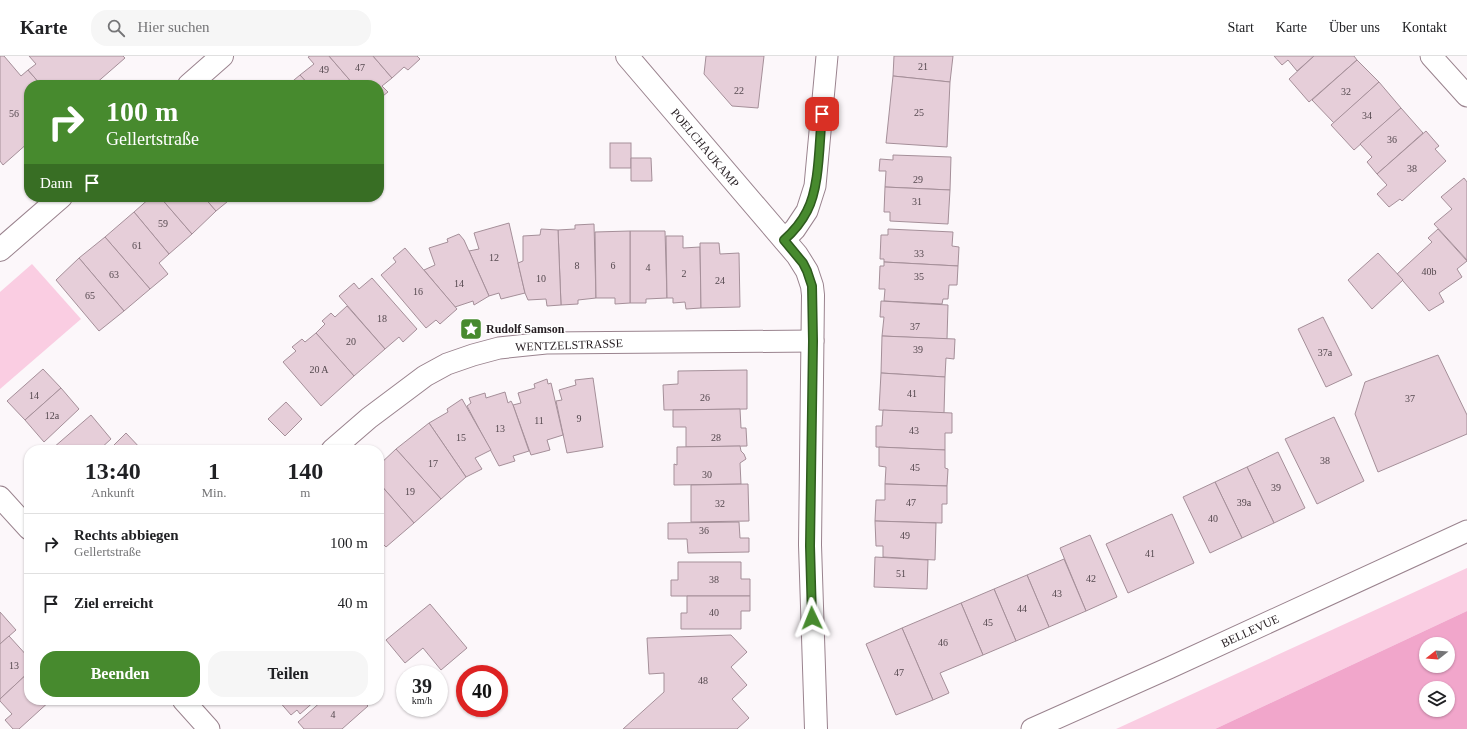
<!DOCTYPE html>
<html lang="de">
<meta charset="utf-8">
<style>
:root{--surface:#fff;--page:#f6f6f6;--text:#202124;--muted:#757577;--line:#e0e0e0;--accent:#478a2e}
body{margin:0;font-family:"Times New Roman",serif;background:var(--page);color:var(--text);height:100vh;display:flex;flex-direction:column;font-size:15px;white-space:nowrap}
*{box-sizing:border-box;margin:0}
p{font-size:13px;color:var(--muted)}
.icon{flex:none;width:22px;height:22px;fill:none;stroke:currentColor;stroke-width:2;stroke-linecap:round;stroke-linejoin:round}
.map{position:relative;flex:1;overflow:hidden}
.side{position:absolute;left:24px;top:389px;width:360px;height:260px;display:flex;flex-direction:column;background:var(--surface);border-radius:16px;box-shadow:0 1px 3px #0004}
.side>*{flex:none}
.hud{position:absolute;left:24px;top:24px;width:360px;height:122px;border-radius:16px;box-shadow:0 1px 3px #0004;background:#478a2e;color:#fff;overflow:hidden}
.needle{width:26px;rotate:253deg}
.buttons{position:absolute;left:1419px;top:581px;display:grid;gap:8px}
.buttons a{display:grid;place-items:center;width:36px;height:36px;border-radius:50%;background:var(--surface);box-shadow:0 1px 3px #0004;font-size:20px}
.speed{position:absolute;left:396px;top:609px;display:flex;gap:8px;font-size:20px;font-weight:700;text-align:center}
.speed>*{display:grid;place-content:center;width:52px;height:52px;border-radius:50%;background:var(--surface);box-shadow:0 1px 3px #0004;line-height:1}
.speed small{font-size:10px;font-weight:400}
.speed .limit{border:6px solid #d22;background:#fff;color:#111}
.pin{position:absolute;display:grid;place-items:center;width:34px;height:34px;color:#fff;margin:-17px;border-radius:8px;box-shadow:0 2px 6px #0006}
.me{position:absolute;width:44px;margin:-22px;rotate:358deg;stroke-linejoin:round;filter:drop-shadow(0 0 3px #0008)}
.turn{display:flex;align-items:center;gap:14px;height:84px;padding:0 16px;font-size:18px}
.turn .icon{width:52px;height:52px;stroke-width:2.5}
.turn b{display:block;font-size:28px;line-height:34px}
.then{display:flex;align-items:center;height:38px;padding:0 16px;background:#0003;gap:8px;font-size:15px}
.eta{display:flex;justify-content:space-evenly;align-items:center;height:68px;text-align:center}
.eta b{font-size:24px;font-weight:700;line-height:28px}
.primary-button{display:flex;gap:8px;margin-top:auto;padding:8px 16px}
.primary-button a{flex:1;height:46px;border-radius:16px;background:var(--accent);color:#fff;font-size:16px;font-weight:700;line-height:46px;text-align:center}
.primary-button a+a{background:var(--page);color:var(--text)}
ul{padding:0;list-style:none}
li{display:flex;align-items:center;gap:12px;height:60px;padding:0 16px;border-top:1px solid var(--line)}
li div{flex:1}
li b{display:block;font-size:15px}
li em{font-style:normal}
header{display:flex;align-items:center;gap:24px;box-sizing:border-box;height:56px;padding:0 20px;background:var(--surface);border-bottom:1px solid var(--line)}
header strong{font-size:19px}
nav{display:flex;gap:22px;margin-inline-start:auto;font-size:14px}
.search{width:280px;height:36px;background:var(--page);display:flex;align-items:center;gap:10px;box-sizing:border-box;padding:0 14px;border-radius:16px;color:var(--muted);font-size:15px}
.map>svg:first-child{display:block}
</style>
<header>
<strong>Karte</strong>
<div class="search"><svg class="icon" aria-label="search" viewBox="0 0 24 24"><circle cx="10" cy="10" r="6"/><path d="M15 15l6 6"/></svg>Hier suchen</div>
<nav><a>Start</a><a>Karte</a><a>Über uns</a><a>Kontakt</a></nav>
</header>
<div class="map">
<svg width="1467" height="673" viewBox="0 0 1467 673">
<rect width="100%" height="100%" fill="#fcf7fa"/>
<g fill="#facde2">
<path d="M32 208 81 263 0 333V236Z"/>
<path d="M1467 512V555L1215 673H1116Z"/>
</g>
<path fill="#f1a6cb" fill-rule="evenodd" d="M1467 555V673H1215ZM1426 588H1448V610H1426ZM1426 632H1448V654H1426Z"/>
<g fill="#e6ced9" stroke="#a58f99">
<path d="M0 0H4L21 20 28 14 41 29H29V86L3 109 0 105Z"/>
<path d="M29 0H123L125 2 94 29H41L28 14 36 8Z"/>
<path d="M310 0H329L354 29H309L300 19 314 8 308 1Z"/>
<path d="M329 0H373L392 22 382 30 388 36 379 43V29H354Z"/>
<path d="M373 0H417L420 3 408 14 404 11 392 22Z"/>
<path d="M706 0H764L758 52 732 50 704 18Z"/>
<path d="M894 0H953L950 26 893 20Z"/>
<path d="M1274 0H1314L1297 15 1288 4 1282 9Z"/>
<path d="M1314 0H1354L1357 4 1309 46 1289 23Z"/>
<path d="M1357 4 1379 26 1334 67 1312 44Z"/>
<path d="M300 19 309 29H288Z"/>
<path d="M893 20 950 26 947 91 886 87Z"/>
<path d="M1379 26 1401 52 1354 94 1331 69Z"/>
<path d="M1401 52 1423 77 1377 118 1367 106 1372 101 1360 88Z"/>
<path d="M1426 75 1439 90 1435 93 1446 105 1402 145 1400 143 1389 151 1377 138 1387 129 1377 118Z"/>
<rect x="610" y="87" width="21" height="25"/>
<path d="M893 99 951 101 950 134 885 131 886 115H879L880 103 893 104Z"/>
<path d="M631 102H651L652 125H631Z"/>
<path d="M1464 122 1467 126V204L1434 168 1452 153 1441 141Z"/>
<path d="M885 131 950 134 948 168 890 165V156H884Z"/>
<path d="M151 141H160L192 178 169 198 134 156Z"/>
<path d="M160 141H204L216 155 192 178Z"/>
<path d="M204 141H233L216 155Z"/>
<path d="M134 156 169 198 159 207 168 218 150 233 105 181Z"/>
<path d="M509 167 525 237 501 243 499 237 489 240 469 195 479 193 474 177Z"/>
<path d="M594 168 596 242 578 244V248L561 249 558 174 575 173V169Z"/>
<path d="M541 173 558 174 561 249 547 250 546 243 528 244 525 237 518 207 523 205V180L540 179Z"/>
<path d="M888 173 953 176 952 190 959 191 958 210 884 206V203H880L881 179H888Z"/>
<path d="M1438 173 1467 205 1457 213 1462 221 1439 237 1444 246 1429 255 1397 218 1432 186 1428 182Z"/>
<path d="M630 175H665L667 242 646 243V247H630Z"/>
<path d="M630 175V247L615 248V242H596L595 176Z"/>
<path d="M459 178 464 184 489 240 474 249 473 245 455 251 424 214 435 209 429 192 448 186 447 183Z"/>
<path d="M666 180H683V192L700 191 701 252 686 253 685 246 673 247V242H667Z"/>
<path d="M105 181 150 233 124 255 79 202Z"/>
<path d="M700 187H719L720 198 739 197 740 251 701 252Z"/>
<path d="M405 192 457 253 440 268 436 264 426 272 381 219 396 206 393 202Z"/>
<path d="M1378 197 1403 224 1372 253 1348 224Z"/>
<path d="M79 202 124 255 99 275 56 224Z"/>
<path d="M884 206 958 210 957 229H949L948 243H943L942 248 884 245 885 233H879L880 210H884Z"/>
<path d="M372 222 417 273 403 286 399 281 385 293 339 240 354 227 359 233Z"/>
<path d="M881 245 948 249 947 283 882 280 884 261H880Z"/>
<path d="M347 250 385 293 354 320 316 277 325 268 322 265 331 257 335 261Z"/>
<path d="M1323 261 1352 319 1326 331 1298 273Z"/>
<path d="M316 277 354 320 321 350 283 306 296 295 292 291 302 283 305 286Z"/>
<path d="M882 280 955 283 954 303 946 302 945 321 881 317Z"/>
<path d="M1438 299 1467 359V378L1378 416 1355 358 1365 326Z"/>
<path d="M43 313 61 332 25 364 7 345Z"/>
<path d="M747 314V353L664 354 663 329 678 328V315Z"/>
<path d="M881 317 945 321 944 357 879 354Z"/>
<path d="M593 322 603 391 567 397 556 345 562 344 559 334 576 329 575 324Z"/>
<path d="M547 323 548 328 551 327 563 379 547 384 550 394 531 399 513 349 521 347 518 337 535 332 534 328Z"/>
<path d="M61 332 79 353 44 386 25 364Z"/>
<path d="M505 336 508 347 511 345 513 349 529 395 513 400 515 405 499 410 467 350 471 347 469 342 485 337 486 342Z"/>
<path d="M462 343 491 394 475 402 482 413 466 421 429 367 448 356 447 353Z"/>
<path d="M286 346 302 363 285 380 268 363Z"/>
<path d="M740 353 741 372H746L747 390 686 391V371H673V354Z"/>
<path d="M883 354 952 357V377H945V394L876 391V370H882Z"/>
<path d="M91 359 111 383 99 394H55L53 392Z"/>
<path d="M1334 361 1364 425 1317 448 1285 383Z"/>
<path d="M429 367 466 421 441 443 396 393Z"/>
<path d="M126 377 142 394H109Z"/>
<path d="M740 390 741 395 744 398 746 403 740 407 741 428 674 429V408L677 409V391Z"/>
<path d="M879 391 945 394V412L948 413 947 430 885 428 886 411 879 410Z"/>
<path d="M396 393 441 443 414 467 379 427V409Z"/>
<path d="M1278 396 1305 452 1274 467 1247 411Z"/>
<path d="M1247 411 1274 467 1242 482 1215 426Z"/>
<path d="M1215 426 1242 482 1210 497 1183 441Z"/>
<path d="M379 427 414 467 386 491 379 484Z"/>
<path d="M748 428 749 465 691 466V429Z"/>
<path d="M885 428 947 430V448H942V467L875 465 876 444H885Z"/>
<path d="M1172 458 1194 507 1128 537 1106 488Z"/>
<path d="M875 465 936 467 935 504 883 501V490H876Z"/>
<path d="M739 466 740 482H749V496L688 497 687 483H668V467Z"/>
<path d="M1090 479 1117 541 1086 555 1060 492Z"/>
<path d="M875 501 928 504 927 533 874 531Z"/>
<path d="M1064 503 1086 555 1049 571 1027 519Z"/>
<path d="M678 506H741V523H750V540H671V524H678Z"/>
<path d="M1027 519 1049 571 1016 585 994 533Z"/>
<path d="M994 533 1016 585 983 599 961 547Z"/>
<path d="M687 540H750V555H741V573H681V557H687Z"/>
<path d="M961 547 983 599 940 617 949 637 933 644 902 572Z"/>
<path d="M430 548 467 592 441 614 423 592 405 607 386 584Z"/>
<path d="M0 556 16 574 0 588Z"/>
<path d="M902 572 933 644 896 659 866 588Z"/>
<path d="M731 579 747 596 731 611 747 629 732 643 749 662 737 673H623L664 636V617L649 618 647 582Z"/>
<path d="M9 580 29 602V616L0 643V588Z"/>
<path d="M29 616V644H51L19 673H13L5 664 12 658 0 645V643Z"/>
<path d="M278 644H316L300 658 297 654 291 659Z"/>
<path d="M323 644H362L368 650 342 673H304L298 666Z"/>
</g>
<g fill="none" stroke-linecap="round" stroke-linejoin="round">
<g stroke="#9a838e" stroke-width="23">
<g id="street">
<path d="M1431 0 1467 40"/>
<path d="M784 184 795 173 807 155 815 130 827 0"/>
<path d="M332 394 369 362 425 320 447 308 473 299 499 292 546 287 813 285"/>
<path d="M0 441 29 473"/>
<path d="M183 644 209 673"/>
<path d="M1032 673 1169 612 1467 475"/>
</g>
</g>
<g stroke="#9a838e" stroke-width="24">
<g id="secondary">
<path d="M627 0 797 199 807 215 812 230 813 239 810 489 816 673"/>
<path d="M189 29 222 0"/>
<path d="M0 194 61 141"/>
</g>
</g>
<use href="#street" stroke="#fff" stroke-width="21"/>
<use href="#secondary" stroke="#fff" stroke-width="22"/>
</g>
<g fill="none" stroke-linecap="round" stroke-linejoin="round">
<g stroke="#2e5a1e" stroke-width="10">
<path id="route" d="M812 562 810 490 813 285 812 230 807 215 803 207 784 184C793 176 801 167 807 155 820 131 819 86 822 58"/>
</g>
<use href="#route" stroke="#478a2e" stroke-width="7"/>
</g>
<defs>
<g id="sight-square" transform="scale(1.15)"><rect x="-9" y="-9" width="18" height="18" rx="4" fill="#478a2e" stroke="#fff"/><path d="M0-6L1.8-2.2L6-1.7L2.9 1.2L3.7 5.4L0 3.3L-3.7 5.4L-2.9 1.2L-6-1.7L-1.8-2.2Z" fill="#fff"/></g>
</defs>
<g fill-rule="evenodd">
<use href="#sight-square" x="471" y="273"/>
</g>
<g text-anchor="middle" stroke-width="3" stroke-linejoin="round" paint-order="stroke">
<g font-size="10" fill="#55494f">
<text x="923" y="14">21</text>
<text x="360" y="15">47</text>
<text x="324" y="17">49</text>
<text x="739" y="38">22</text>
<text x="1346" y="39">32</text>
<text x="919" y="60">25</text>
<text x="14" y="61">56</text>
<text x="1367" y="63">34</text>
<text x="1392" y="87">36</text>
<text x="1412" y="116">38</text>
<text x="918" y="127">29</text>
<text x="917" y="149">31</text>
<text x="163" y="171">59</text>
<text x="137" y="193">61</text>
<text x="919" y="201">33</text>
<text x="494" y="205">12</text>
<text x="577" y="213">8</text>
<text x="613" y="213">6</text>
<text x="648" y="215">4</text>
<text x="1429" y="219">40b</text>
<text x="684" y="221">2</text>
<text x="114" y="222">63</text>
<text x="919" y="224">35</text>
<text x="541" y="226">10</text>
<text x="720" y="228">24</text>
<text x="459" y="231">14</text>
<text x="418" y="239">16</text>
<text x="90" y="243">65</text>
<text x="382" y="266">18</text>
<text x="915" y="274">37</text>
<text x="351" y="289">20</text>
<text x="918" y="297">39</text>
<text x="1325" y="300">37a</text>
<text x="319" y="317">20 A</text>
<text x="912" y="341">41</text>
<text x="34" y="343">14</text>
<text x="705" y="345">26</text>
<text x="1410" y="346">37</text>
<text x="52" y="363">12a</text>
<text x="579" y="366">9</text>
<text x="539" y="368">11</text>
<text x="500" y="376">13</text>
<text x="914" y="378">43</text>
<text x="461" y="385">15</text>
<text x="716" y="385">28</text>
<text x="1325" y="408">38</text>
<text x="433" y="411">17</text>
<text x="915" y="415">45</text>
<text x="707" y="422">30</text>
<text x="1276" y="435">39</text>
<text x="410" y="439">19</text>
<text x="911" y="450">47</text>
<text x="1244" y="450">39a</text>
<text x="720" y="451">32</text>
<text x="1213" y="466">40</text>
<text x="704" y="478">36</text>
<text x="905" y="483">49</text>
<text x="1150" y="501">41</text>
<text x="901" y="521">51</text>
<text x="1091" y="526">42</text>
<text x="714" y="527">38</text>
<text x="1057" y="541">43</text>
<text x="1022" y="556">44</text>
<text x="714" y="560">40</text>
<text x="988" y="570">45</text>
<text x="943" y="590">46</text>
<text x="14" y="613">13</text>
<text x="899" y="620">47</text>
<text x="703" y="628">48</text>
<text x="333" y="662">4</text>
</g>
<g font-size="12" fill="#251d21" stroke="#fff">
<text transform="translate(705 92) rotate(50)" y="4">POELCHAUKAMP</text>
<text transform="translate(569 289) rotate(-2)" y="4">WENTZELSTRASSE</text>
<text transform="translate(1250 575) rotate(-25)" y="4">BELLEVUE</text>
</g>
<g font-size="12" font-weight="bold" fill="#251d21" stroke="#fff" text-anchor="start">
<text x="486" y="277">Rudolf Samson</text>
</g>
</g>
</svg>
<div class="buttons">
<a><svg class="needle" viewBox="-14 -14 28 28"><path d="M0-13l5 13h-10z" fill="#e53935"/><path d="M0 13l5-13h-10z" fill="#757577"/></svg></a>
<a><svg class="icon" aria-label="layers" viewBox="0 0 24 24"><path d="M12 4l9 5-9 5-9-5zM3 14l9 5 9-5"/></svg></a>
</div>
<div class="speed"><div>39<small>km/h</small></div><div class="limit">40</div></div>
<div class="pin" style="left:822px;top:58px;background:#d93025"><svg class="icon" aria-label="arrive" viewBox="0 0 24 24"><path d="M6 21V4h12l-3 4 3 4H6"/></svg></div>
<svg class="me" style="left:812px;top:562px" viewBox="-20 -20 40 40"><path d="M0-17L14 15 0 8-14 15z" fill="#478a2e" stroke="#fff" stroke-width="4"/></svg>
<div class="hud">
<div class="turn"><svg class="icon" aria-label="right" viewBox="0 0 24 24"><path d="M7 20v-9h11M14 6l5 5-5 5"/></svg><div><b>100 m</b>Gellertstraße</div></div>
<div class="then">Dann<svg class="icon" aria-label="arrive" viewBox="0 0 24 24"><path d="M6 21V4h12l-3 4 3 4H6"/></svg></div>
</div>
<section class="side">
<div class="eta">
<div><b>13:40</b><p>Ankunft</p></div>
<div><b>1</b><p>Min.</p></div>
<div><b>140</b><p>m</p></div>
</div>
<ul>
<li><svg class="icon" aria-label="right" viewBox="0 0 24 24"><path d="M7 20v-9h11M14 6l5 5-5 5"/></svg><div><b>Rechts abbiegen</b><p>Gellertstraße</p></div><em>100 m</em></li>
<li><svg class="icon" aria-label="arrive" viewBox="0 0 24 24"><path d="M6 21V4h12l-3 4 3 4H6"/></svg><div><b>Ziel erreicht</b></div><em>40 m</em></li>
</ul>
<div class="primary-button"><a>Beenden</a><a>Teilen</a></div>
</section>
</div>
